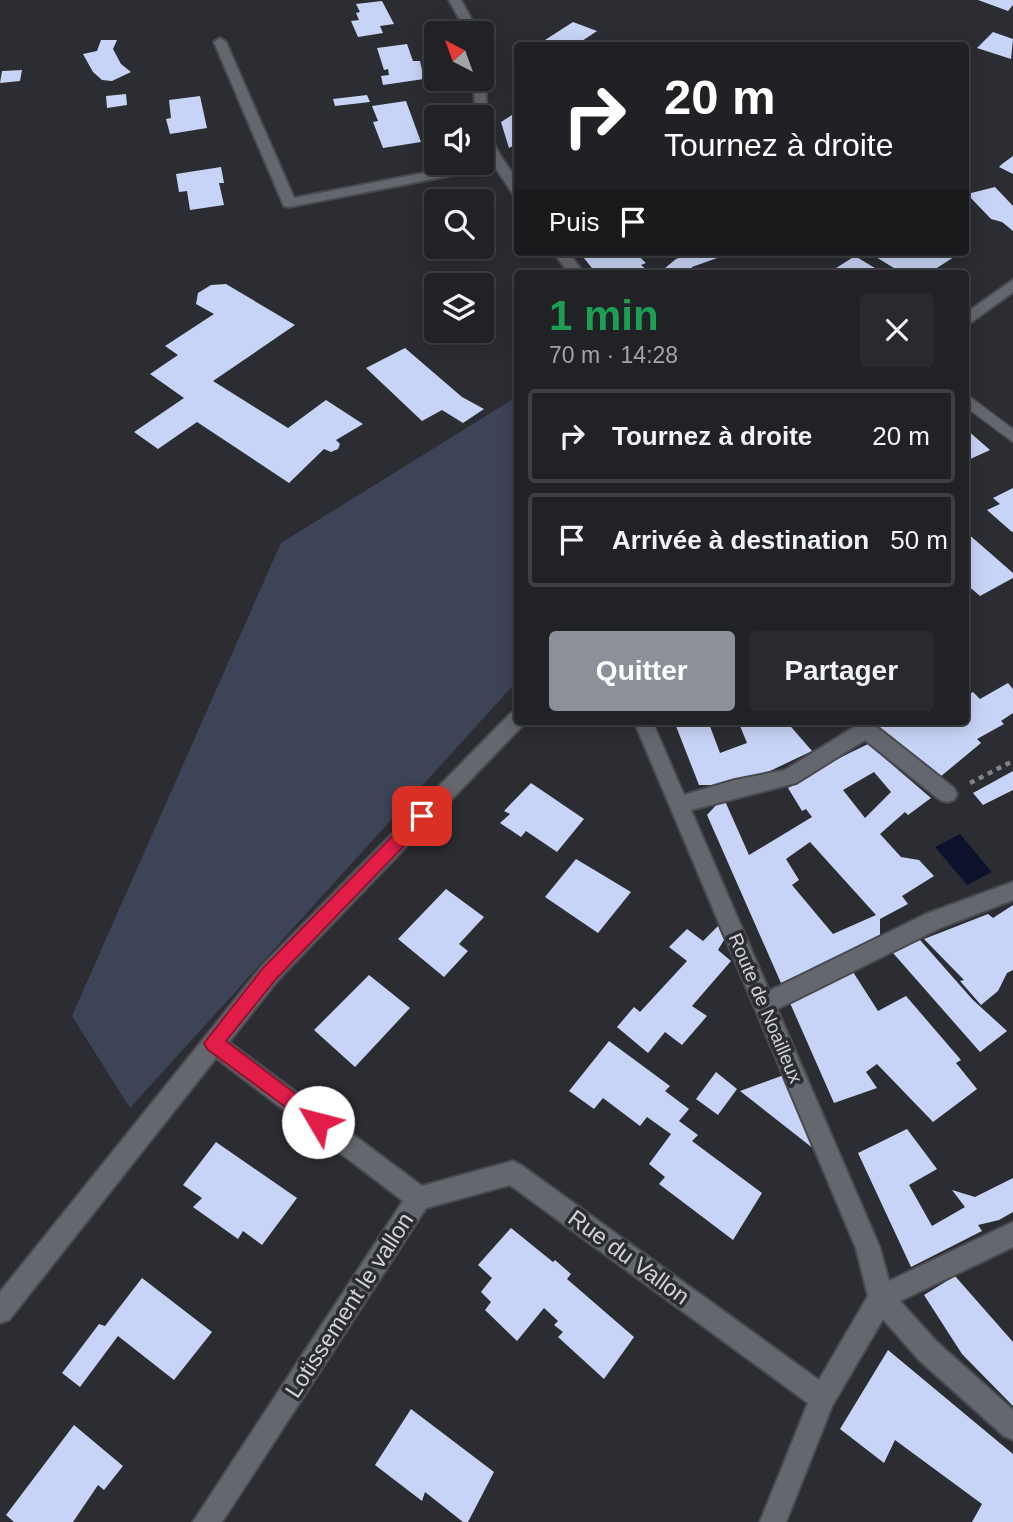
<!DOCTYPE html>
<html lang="fr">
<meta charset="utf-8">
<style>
:root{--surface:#202226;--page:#282a2e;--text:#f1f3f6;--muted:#a2a4a7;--line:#3d3f43;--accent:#8c9099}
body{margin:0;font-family:Helvetica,sans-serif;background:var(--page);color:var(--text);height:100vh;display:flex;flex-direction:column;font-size:26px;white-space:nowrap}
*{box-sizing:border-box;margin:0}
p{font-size:23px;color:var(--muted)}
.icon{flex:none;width:38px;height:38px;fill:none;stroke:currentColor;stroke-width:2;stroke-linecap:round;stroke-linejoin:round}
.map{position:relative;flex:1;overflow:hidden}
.details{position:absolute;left:514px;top:270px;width:455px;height:455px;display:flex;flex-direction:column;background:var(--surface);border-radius:7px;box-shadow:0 4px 18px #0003,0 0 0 2px var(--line)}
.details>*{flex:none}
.hud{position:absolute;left:514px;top:42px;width:455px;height:214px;border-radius:7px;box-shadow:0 4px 18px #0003,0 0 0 2px var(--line);background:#202124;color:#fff;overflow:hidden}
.needle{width:46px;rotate:319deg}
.buttons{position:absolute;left:424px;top:21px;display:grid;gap:14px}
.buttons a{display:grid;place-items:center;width:70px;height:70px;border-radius:7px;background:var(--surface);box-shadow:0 4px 18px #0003,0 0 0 2px var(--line);font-size:35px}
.pin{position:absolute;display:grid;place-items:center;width:60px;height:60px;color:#fff;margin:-30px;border-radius:14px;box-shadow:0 4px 10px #0006}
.me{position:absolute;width:77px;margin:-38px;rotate:307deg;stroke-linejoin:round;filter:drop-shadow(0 0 5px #0008)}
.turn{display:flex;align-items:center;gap:24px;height:147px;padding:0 35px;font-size:32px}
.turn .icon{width:91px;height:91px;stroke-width:2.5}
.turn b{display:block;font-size:49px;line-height:60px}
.then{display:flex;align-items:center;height:66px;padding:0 35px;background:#0003;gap:14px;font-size:26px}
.round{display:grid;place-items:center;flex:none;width:74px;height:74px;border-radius:7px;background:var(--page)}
.head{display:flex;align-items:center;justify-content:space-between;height:119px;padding:0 35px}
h1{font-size:42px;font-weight:700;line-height:52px;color:#1e9e55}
.action{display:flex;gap:14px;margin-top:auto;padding:14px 35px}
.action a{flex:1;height:80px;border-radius:7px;background:var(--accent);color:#fff;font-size:28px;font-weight:700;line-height:80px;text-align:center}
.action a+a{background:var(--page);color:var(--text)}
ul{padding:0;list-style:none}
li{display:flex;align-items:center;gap:21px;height:94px;margin:0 14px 10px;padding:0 21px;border:4px solid var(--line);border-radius:7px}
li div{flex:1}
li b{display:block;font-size:26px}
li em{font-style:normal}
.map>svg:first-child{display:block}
</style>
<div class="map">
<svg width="1013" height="1522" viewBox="0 0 1013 1522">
<rect width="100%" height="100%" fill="#2b2d32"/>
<path fill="#3d4458" d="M518 396V680L130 1108 72 1016 281 543Z"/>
<path fill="#0c122b" d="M960 834 992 872 967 885 935 847Z"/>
<g fill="#c8d4f7" fill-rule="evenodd">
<path d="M978 0H1013V5L1008 11Z"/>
<path d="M382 1 394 24 380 26 383 33 358 37 351 21 359 20 356 13 360 12 356 4Z"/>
<path d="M573 22 597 31 582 41 585 43 581 46H557L545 40Z"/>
<path d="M993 32 1013 39 1011 59 977 48Z"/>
<path d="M101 40H117L113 49 121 64 131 72 112 81 102 80 93 72 83 54 97 51Z"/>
<path d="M407 44 413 61H420L424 79 383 85 381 76 389 75 388 69 384 70 377 48Z"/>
<path d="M22 70 20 81 0 83 2 71Z"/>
<path d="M126 94 127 105 107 108 106 96Z"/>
<path d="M367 95 370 102 335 106 333 99Z"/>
<path d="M200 96 207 128 170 134 166 119 171 118 169 100Z"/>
<path d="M406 101 421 142 383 148 373 122 378 121 372 106Z"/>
<path d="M518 111V143L509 148 501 122Z"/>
<path d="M1013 156V174L999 167 1002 164Z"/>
<path d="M221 167 224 183H219L224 205 190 210 187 191 179 192 176 174Z"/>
<path d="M995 187 1013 206V231L1002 222 991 219 967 194Z"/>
<path d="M579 252H634L646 263 641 265 650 273H596Z"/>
<path d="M696 252H734L692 267 691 273H659L676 259Z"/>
<path d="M874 252H946L954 257 929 273H902L871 254Z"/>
<path d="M855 256 883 273H838L833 270Z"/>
<path d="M226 284 295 325 213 381 288 428 326 400 363 424 336 440 340 444 338 449 331 452 324 449 289 483 197 422 158 449 134 432 184 398 150 374 178 355 165 346 214 314 196 304 198 293 211 285Z"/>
<path d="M405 348 462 397 484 409 463 423 442 410 422 421 366 368Z"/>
<path d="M966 429 990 450 966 461Z"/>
<path d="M1013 488V531L1012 532 987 510 1000 504 993 498Z"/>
<path d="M966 532 1013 573V578L980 596 966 584Z"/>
<path d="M1008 683 1013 689V713L1001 721 1004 724 977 739 981 743 940 777 870 721H921L929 727 935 721H966V696L973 692 980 699Z"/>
<path d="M674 721H708L720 753 747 743 738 721H786L812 751 753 779 737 778 728 785H699Z"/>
<path d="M868 744 931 798 908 815 905 812 880 834 901 857 919 860 934 876 902 896 908 904 880 919V937L781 983 707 815 719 802 725 801 749 855 812 817 806 809 802 811 788 788 811 776 809 773ZM874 772 891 792 865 818 843 790ZM810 842 876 915 833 934 792 885 799 880 786 859Z"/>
<path d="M1013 771V790L983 805 973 793Z"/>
<path d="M531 783 584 819 557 852 526 831 521 837 500 823 510 814 504 811Z"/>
<path d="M576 859 631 892 598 933 545 897Z"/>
<path d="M446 889 484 917 459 944 468 951 444 977 398 939Z"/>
<path d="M1013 905V970L1007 973 998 991 981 1005 960 981 964 980 924 939 988 914 993 918Z"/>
<path d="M718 926 724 940 718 950 731 961 692 1006 707 1016 682 1045 665 1032 648 1053 617 1027 634 1007 640 1012 687 961 669 947 687 929 703 941Z"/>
<path d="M920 940 973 1000 1007 1031 980 1052 893 953Z"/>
<path d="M853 972 878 1011 906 996 961 1060 956 1063 977 1089 933 1122 877 1064 866 1072 877 1088 834 1103 790 1003Z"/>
<path d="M369 975 410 1008 355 1067 314 1030Z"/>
<path d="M609 1041 670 1086 665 1091 689 1109 679 1121 698 1135 692 1141 762 1193 733 1240 659 1184 665 1177 649 1164 671 1134 647 1117 640 1126 603 1098 594 1109 569 1091Z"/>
<path d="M716 1072 737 1089 718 1115 696 1099Z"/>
<path d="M784 1075 819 1153 740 1091Z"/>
<path d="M907 1129 937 1169 909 1185 932 1226 965 1207 952 1190 975 1197 1013 1178V1212L999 1220 978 1225 982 1231 911 1267 858 1153Z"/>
<path d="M216 1142 297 1198 262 1245 243 1231 238 1239 193 1207 202 1198 183 1185Z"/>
<path d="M511 1228 553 1262 555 1260 571 1274 567 1279 634 1337 604 1379 558 1337 563 1332 554 1325 558 1321 544 1308 517 1341 485 1310 491 1302 481 1292 492 1278 478 1265Z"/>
<path d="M955 1276 1013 1342V1406L962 1354 924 1295Z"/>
<path d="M142 1278 212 1332 174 1380 118 1336 80 1387 62 1373 99 1324 105 1326Z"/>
<path d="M888 1350 1013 1454V1522H972L982 1504 895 1440 884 1463 840 1429Z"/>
<path d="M411 1409 494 1472 468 1522H463L425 1492 422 1501 375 1465Z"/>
<path d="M74 1425 123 1466 104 1490 98 1485 73 1522H14L6 1515Z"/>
</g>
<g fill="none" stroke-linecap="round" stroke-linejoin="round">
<g stroke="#494a4f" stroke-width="3">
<path id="service" d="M966 394 1013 429V442L966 407Z"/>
</g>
<g stroke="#494a4f" stroke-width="4">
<g id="minor">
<path d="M449 0H461L479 33H467Z"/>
<path d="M220 38 226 42 294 198 491 160 481 145V117H475L474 79H481V76L486 79C486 100 485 126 495 146 504 164 518 174 518 195L513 194 495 167 289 207 284 206 214 42Z"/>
<path d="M553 252H568L584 273H569Z"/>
<path d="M1013 280V292L966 326V313Z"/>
<path d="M518 710V721H526L525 723 278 980 229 1042 422 1186 513 1161 521 1165 819 1380 868 1296 856 1248 634 721H652L684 795 735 780 785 770 859 724 866 722 873 724 954 788 957 794 954 800 947 802 940 800 865 740 796 783 691 810 769 991 926 914 1013 882V900L940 928 777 1009 880 1248 889 1281 1013 1222V1247L900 1301 937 1342 1013 1410V1440L1004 1436 919 1360 883 1319 832 1406 786 1522H760L808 1403 510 1185 426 1208 222 1522H193L403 1201 216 1058 9 1320 0 1323V1292L262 966 511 713Z"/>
</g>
</g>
<path stroke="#818387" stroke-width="4.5" stroke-dasharray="5 5" stroke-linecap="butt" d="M970 783 1013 761"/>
<use href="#service" fill="#65676e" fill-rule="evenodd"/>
<use href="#minor" fill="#65676e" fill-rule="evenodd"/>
</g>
<path fill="#e11d48" stroke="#92132f" stroke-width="2" d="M422 809 428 811 431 816 428 821 276 979 226 1041 325 1116 327 1122 325 1129 318 1131 207 1049 204 1043 263 968 417 811Z"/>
<g text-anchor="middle" stroke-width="7" stroke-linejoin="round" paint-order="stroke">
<g font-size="19" fill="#d3d4d8" stroke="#2b2d32">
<text transform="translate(766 1008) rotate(67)" y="7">Route de Noailleux</text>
</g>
<g font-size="23" fill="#d3d4d8" stroke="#2b2d32">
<text transform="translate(629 1257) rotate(36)" y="8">Rue du Vallon</text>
<text transform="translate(349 1305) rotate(-57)" y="8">Lotissement le vallon</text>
</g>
</g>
</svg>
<div class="buttons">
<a><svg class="needle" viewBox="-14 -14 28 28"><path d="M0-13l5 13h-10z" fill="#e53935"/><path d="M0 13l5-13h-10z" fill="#a2a4a7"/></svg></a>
<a><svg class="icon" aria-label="sound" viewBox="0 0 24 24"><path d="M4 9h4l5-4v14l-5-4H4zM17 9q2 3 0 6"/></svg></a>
<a><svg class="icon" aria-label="search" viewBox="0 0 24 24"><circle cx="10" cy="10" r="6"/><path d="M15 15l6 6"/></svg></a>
<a><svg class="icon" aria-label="layers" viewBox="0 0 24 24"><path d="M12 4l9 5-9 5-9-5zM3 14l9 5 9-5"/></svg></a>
</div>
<div class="pin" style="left:422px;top:816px;background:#d93025"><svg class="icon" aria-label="arrive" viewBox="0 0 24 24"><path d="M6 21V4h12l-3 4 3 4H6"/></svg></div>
<svg class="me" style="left:318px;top:1122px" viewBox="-20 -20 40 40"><circle r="19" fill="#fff"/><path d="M0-13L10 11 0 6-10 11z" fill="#e11d48"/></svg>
<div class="hud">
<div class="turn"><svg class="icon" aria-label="right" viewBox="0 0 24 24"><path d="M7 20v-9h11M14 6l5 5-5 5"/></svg><div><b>20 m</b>Tournez à droite</div></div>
<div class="then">Puis<svg class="icon" aria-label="arrive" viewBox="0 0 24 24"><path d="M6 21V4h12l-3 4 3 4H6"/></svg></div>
</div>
<section class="details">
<div class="head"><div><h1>1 min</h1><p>70 m · 14:28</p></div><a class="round"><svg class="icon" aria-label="close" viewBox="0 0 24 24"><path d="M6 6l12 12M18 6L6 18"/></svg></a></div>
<ul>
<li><svg class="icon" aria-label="right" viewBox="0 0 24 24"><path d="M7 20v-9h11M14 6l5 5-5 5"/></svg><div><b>Tournez à droite</b></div><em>20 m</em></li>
<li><svg class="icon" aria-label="arrive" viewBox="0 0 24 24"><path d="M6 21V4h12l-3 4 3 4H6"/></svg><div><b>Arrivée à destination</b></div><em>50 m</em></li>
</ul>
<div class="action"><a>Quitter</a><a>Partager</a></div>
</section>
</div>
